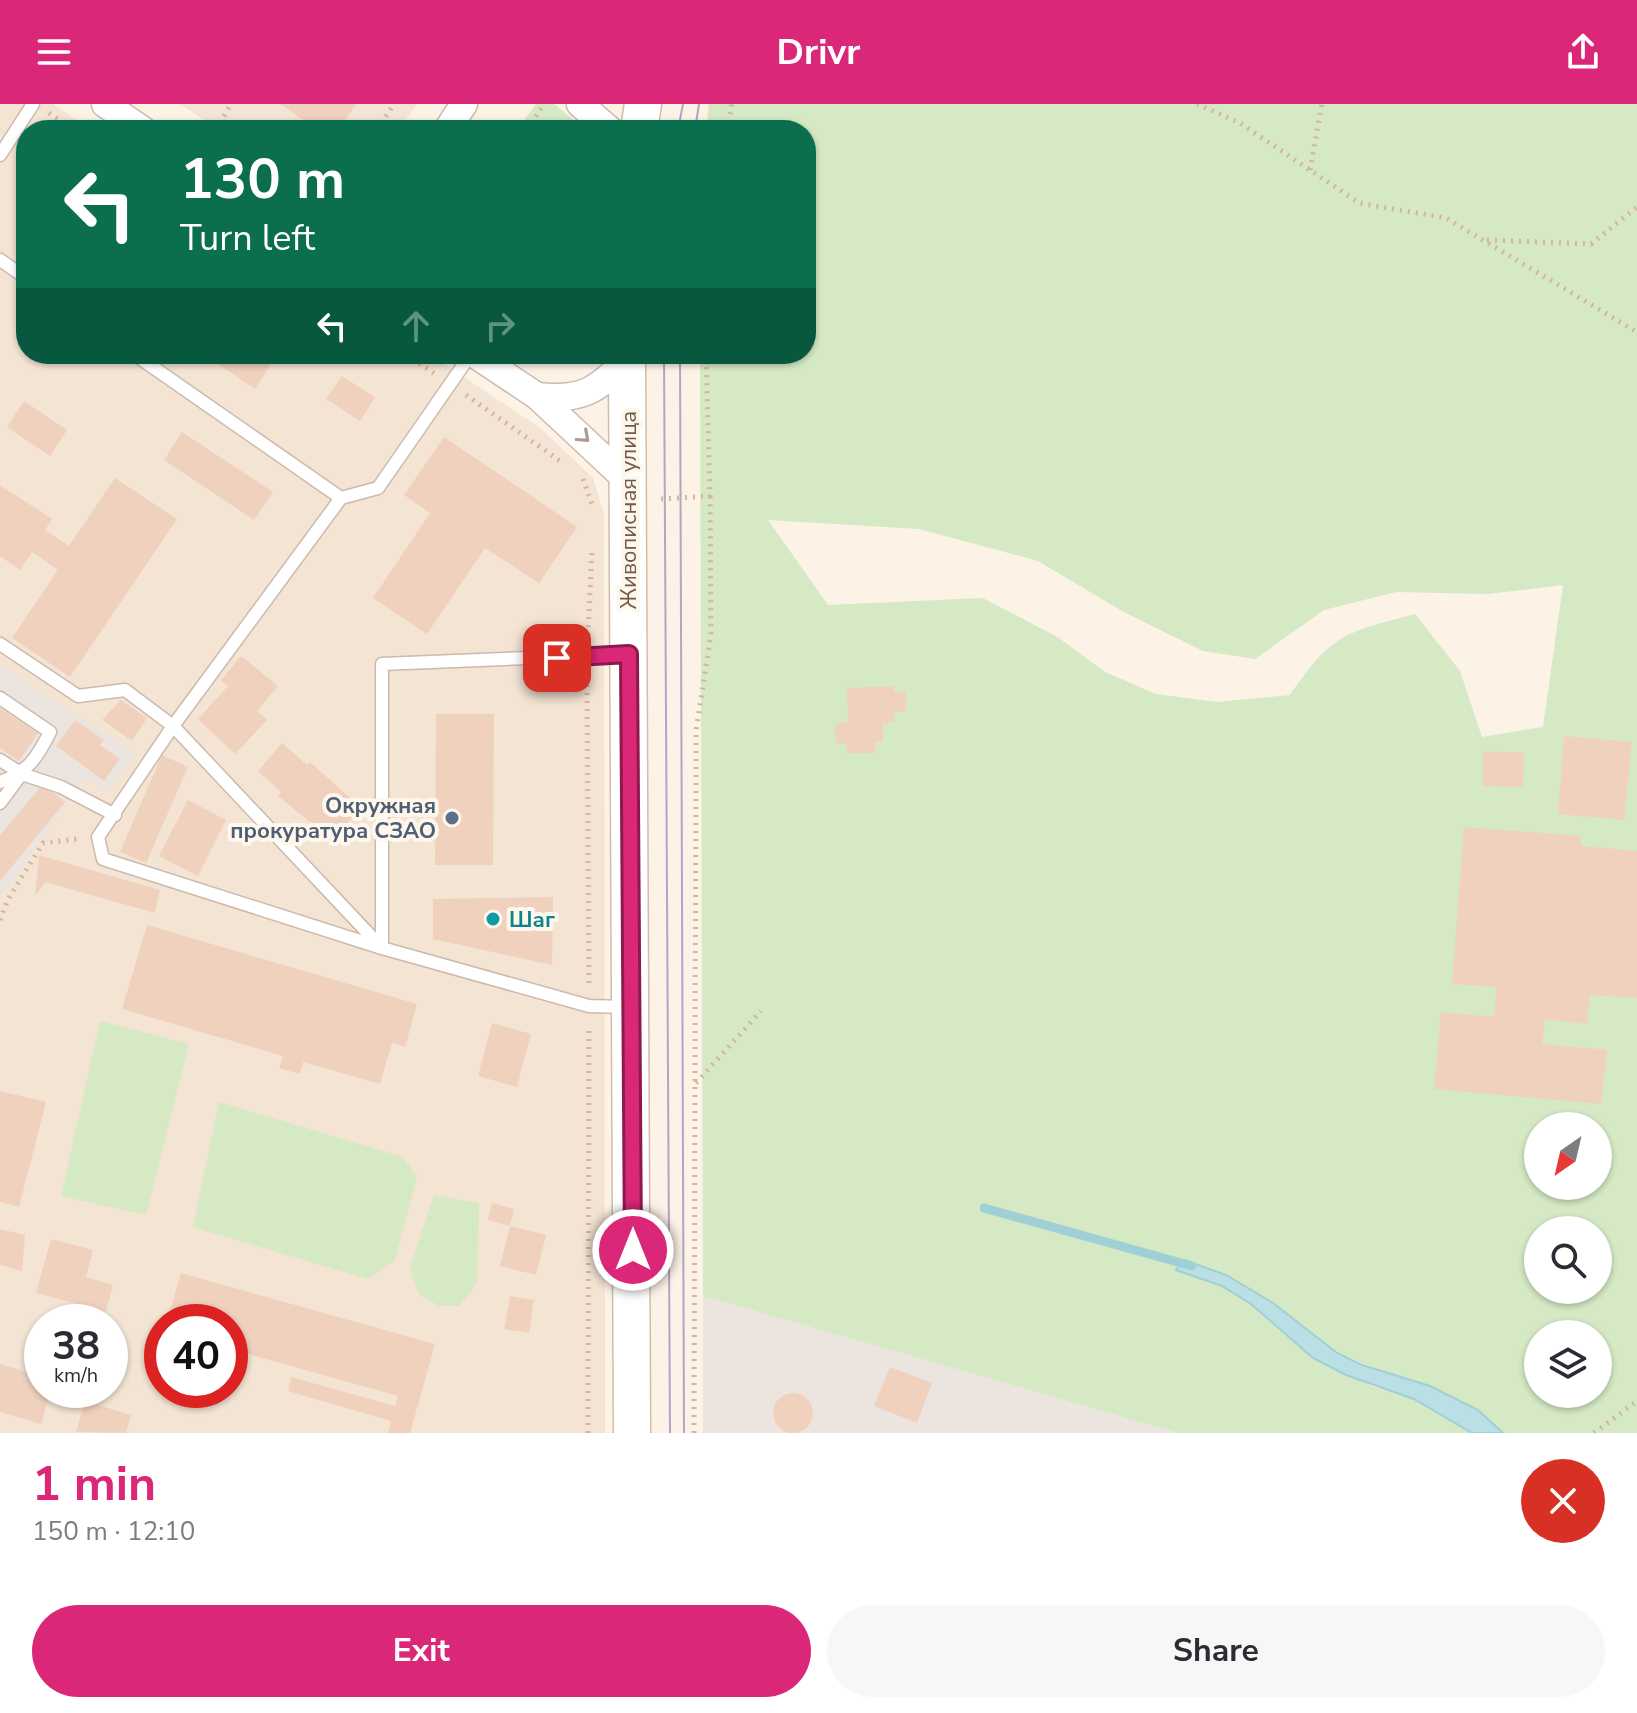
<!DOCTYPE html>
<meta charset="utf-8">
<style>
:root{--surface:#fff;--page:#f7f7f7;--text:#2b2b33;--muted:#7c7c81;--accent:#db2777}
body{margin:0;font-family:"Nunito Sans",sans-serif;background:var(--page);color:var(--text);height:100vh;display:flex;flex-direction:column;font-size:30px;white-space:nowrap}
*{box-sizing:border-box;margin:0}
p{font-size:26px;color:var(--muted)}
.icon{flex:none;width:44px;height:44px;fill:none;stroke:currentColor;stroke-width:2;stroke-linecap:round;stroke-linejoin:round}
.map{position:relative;height:1329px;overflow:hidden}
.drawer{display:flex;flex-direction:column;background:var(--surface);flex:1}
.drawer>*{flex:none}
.hud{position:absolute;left:16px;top:16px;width:800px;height:244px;border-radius:32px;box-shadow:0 2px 6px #0004;background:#0b6e4f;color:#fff;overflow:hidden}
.needle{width:52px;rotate:214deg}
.fabs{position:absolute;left:1524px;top:1008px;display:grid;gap:16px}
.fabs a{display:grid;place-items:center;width:88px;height:88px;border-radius:50%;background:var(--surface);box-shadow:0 2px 6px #0004;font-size:40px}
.speed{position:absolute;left:24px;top:1200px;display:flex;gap:16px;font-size:40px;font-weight:700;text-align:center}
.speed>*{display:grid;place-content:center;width:104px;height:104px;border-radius:50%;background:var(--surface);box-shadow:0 2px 6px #0004;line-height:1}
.speed small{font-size:20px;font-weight:400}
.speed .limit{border:12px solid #d22;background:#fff;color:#111}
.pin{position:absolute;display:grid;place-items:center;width:68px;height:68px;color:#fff;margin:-34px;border-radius:16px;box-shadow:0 4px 12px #0006}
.me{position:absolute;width:88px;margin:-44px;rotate:0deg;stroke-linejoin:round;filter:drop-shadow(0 0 6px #0008)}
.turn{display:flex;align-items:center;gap:28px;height:168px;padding:0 32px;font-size:36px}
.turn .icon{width:104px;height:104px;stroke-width:2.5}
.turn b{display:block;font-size:56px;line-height:68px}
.lanes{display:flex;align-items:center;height:76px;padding:0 32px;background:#0003;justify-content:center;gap:40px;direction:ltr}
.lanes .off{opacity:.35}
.round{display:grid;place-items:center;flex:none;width:84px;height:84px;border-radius:42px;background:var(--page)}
.headline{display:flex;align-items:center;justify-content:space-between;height:136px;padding:0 32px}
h1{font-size:48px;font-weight:700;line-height:60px;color:var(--accent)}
.action{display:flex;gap:16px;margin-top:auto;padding:16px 32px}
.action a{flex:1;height:92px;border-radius:48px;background:var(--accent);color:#fff;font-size:32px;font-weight:700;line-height:92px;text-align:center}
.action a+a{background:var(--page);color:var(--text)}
header{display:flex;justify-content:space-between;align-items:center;height:104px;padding:0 32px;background:var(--accent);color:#fff;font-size:36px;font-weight:700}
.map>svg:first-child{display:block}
</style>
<header><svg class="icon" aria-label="menu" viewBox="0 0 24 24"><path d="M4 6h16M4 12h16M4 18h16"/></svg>Drivr<svg class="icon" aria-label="share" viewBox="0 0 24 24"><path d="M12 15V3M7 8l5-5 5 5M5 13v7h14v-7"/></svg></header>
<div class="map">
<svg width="1637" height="1329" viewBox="0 0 1637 1329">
<rect width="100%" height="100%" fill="#fcf2e6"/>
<g fill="#f3e4d4" fill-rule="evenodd">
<path d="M0 0H53L92 26H26V250H429L539 323 593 374 604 410 605 1329H0ZM42 1218H110V1286H42ZM162 1218H230V1286H162Z"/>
<path d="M180 0H417L399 26H219Z"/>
</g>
<g fill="#ece5df">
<path d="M0 562 136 650 108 688 86 672 0 795Z"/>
<path d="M703 1192 797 1219 1178 1329H703Z"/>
</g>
<g fill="#d4e9c4" fill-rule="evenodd">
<path d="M536 0H554L586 26H517Z"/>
<path d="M709 0H1637V1329H1503L1478 1306 1337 1249 1273 1199 1226 1171 1185 1156 1177 1166 1222 1182 1251 1200 1313 1254 1372 1282 1414 1295 1472 1329H1178L703 1192 700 250H806V26H706ZM768 416 919 425 1038 457 1122 507 1203 547 1255 555 1324 506 1396 488 1488 490 1563 481 1543 623 1482 633 1460 567 1415 510C1344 529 1333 529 1290 591L1217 598 1156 590 1105 568 1059 534 983 494 828 501ZM1538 1022H1598V1082H1538ZM1538 1126H1598V1186H1538ZM1538 1230H1598V1290H1538Z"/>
<path d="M100 917 189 940 146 1111 61 1092Z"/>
<path d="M219 998 403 1053 417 1073 395 1156 368 1175 193 1123Z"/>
<path d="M434 1091 479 1099 477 1179 459 1202H439L418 1189 410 1164Z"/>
</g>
<path fill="#bae0e5" stroke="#a1cfd6" stroke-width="2" d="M1184 1156 1226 1171 1273 1199 1337 1249 1362 1261 1430 1282 1478 1306 1503 1329H1472L1414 1295 1346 1271 1313 1254 1251 1200 1222 1182 1176 1166Z"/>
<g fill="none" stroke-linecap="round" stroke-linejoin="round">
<path stroke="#a1cfd6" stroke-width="9" d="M984 1104 1192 1162"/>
</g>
<g fill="#f0d1be">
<path d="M280 0H356L338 26H318Z"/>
<path d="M203 250H277L255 285Z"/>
<path d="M342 272 375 293 360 317 326 295Z"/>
<path d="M24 297 67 326 50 352 7 323Z"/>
<path d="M182 328 273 388 254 416 164 356Z"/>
<path d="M444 333 577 423 539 479 485 444 427 530 373 494 430 409 404 391Z"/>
<path d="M115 374 177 415 70 573 12 534 58 466 32 448 20 466 0 452V381L52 415 45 426 69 442Z"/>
<path d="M241 552 278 582 257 607 267 616 235 650 198 615 228 582 221 576Z"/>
<path d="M894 582V588L906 587V607L894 608 895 618 883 619V638H875V649H847L846 639 836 640 835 619 848 618 847 584Z"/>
<path d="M121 596 147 614 132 637 102 616Z"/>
<path d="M0 604 38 629 19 657 0 644Z"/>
<path d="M436 610H494L493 761H435Z"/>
<path d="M75 616 104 636 100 641 120 655 104 677 56 642Z"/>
<path d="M1564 632 1632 638 1624 716 1558 710Z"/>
<path d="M282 639 307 661 310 658 361 704 332 736 278 692 281 688 258 667Z"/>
<path d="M1483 647 1524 649 1523 683 1483 682Z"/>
<path d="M162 651 188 663 146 759 120 748Z"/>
<path d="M43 680 65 698 0 777V731Z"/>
<path d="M188 696 226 716 198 772 159 752Z"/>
<path d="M1464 723 1581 732V742L1637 747V894L1590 891 1587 920 1545 915 1542 940 1607 946 1601 1000 1434 985 1441 908 1494 913 1497 883 1452 880Z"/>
<path d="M39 751 160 786 155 809 45 778 35 792Z"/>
<path d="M553 793 552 861 433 835V795Z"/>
<path d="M147 821 417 900 405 943 392 939 380 980 303 958 300 970 279 964 283 952 122 905Z"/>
<path d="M492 919 531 930 517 983 478 972Z"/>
<path d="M0 987 46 998 19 1103 0 1098Z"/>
<path d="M492 1099 514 1105 510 1122 488 1116Z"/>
<path d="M510 1122 546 1131 536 1171 500 1162Z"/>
<path d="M0 1125 25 1131 22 1167 0 1161Z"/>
<path d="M51 1135 93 1146 86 1173 113 1181 106 1207 36 1189Z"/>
<path d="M181 1169 435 1240 410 1329H388L391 1317 288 1287 291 1273 395 1302 398 1292 230 1245V1218H167Z"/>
<path d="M510 1192 534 1196 529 1229 504 1225Z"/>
<path d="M0 1260 42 1273V1286H51L41 1320 0 1308Z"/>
<path d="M890 1263 932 1279 917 1319 874 1302Z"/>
<circle cx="793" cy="1309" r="20"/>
<path d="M85 1297 131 1311 126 1329 76 1328Z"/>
</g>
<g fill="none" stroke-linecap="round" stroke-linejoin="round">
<g stroke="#cdbaac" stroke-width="15">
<g id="lane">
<path d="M0 51 33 0"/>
<path d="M0 156 26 174"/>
<path d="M134 250 341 394"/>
<path d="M471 250 378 384 341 394 173 622 98 733 103 755 382 844V560L625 550"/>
<path d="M0 540 78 592 125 586 173 622 382 844 589 902 625 903"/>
<path d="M0 594 50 628C37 654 28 668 0 678"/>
<path d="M0 656 22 670 61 683 115 711"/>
<path d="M0 699 20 672"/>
</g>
</g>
<g stroke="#cdbaac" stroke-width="29">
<g id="street">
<path d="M105 0 143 26"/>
<path d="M580 0 610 26"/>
<path d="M447 26 464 0"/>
<path d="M474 250 537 292 628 377"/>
<path d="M537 292C582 297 596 287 627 256"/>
</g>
</g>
<g stroke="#d2bcac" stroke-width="39">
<g id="secondary">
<path d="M639 26 643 0"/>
<path d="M627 250 632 1329"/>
</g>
</g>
<g stroke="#d5b4a1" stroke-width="5" stroke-dasharray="2 6" stroke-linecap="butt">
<path d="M1197 0 1240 19 1359 99 1446 114 1637 228"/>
<path d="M49 9 74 26"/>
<path d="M672 22 705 26"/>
<path d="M216 26 231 0"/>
<path d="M377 26 394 0"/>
<path d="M527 26 544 0"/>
<path d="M727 26 732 0"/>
<path d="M1310 66 1322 0"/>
<path d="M1487 136 1591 140 1637 103"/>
<path d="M406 250 435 270"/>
<path d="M572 250 573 252"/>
<path d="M466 291 563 359"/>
<path d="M583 375 593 403"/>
<path d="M661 395 710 392 706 250"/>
<path d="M588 531 592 445"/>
<path d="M587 573 589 883"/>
<path d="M0 816 8 795 43 739 77 735"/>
<path d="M696 979 761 907"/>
<path d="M588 1329 589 921"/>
<path d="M694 1329 696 627 711 530 710 392"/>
<path d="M1594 1329 1637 1297"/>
</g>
<use href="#lane" stroke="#fff" stroke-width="12"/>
<use href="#street" stroke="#fff" stroke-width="26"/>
<use href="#secondary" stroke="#fff" stroke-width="36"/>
<g stroke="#b5a4c5" stroke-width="2">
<path d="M678 26 683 0"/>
<path d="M695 26 699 0"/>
<path d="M664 250 670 1329"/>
<path d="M680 250 684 1329"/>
</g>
</g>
<defs><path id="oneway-chevron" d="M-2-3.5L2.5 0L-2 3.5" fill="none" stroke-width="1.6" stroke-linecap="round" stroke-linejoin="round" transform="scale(2)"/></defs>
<use stroke="#ac9b93" href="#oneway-chevron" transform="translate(584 333) rotate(42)"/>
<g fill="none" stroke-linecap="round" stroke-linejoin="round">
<g stroke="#8e194d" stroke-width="20">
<path id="route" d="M557 554 629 550 633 1146"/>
</g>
<use href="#route" stroke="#db2777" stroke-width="14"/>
</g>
<circle fill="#5c6f8a" stroke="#fef7ec" stroke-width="3" cx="452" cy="714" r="8"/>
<circle fill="#0f9aa8" stroke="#fef7ec" stroke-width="3" cx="493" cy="815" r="8"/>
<g text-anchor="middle" stroke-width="8" stroke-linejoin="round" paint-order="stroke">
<g font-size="22" fill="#74594b" stroke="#fef7ec">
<text transform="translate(628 406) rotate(-90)" y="8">Живописная улица</text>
</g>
<g font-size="22" font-weight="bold" fill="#4e5e75" stroke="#fef7ec" text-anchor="end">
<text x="436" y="709">Окружная<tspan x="436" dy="25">прокуратура СЗАО</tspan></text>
</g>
<g font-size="22" font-weight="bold" fill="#0d838f" stroke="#fef7ec" text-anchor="start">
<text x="509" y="823">Шаг</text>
</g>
</g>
</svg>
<div class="fabs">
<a><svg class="needle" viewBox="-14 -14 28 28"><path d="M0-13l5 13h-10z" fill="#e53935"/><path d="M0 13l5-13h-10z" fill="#7c7c81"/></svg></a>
<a><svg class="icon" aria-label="search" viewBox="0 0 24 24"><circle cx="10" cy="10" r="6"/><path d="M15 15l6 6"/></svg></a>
<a><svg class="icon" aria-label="layers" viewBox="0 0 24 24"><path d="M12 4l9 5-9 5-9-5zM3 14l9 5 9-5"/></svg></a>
</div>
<div class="speed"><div>38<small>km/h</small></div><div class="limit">40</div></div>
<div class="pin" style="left:557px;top:554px;background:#d93025"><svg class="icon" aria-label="arrive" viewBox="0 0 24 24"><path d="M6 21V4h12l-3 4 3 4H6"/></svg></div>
<svg class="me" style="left:633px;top:1146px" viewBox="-20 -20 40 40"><circle r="17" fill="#db2777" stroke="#fff" stroke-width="3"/><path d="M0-11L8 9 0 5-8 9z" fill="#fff"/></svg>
<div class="hud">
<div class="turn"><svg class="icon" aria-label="left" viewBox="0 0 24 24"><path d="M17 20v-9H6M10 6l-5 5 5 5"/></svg><div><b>130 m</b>Turn left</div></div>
<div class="lanes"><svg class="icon" aria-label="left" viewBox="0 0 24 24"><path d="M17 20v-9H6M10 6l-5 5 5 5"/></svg><svg class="icon off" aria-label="ahead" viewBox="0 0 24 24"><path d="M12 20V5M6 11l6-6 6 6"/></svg><svg class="icon off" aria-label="right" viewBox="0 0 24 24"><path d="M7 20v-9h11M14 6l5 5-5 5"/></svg></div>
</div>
</div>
<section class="drawer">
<div class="headline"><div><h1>1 min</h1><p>150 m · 12:10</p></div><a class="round" style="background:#d93025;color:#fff"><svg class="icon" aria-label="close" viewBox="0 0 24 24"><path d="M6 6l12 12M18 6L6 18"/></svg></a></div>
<div class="action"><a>Exit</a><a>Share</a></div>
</section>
